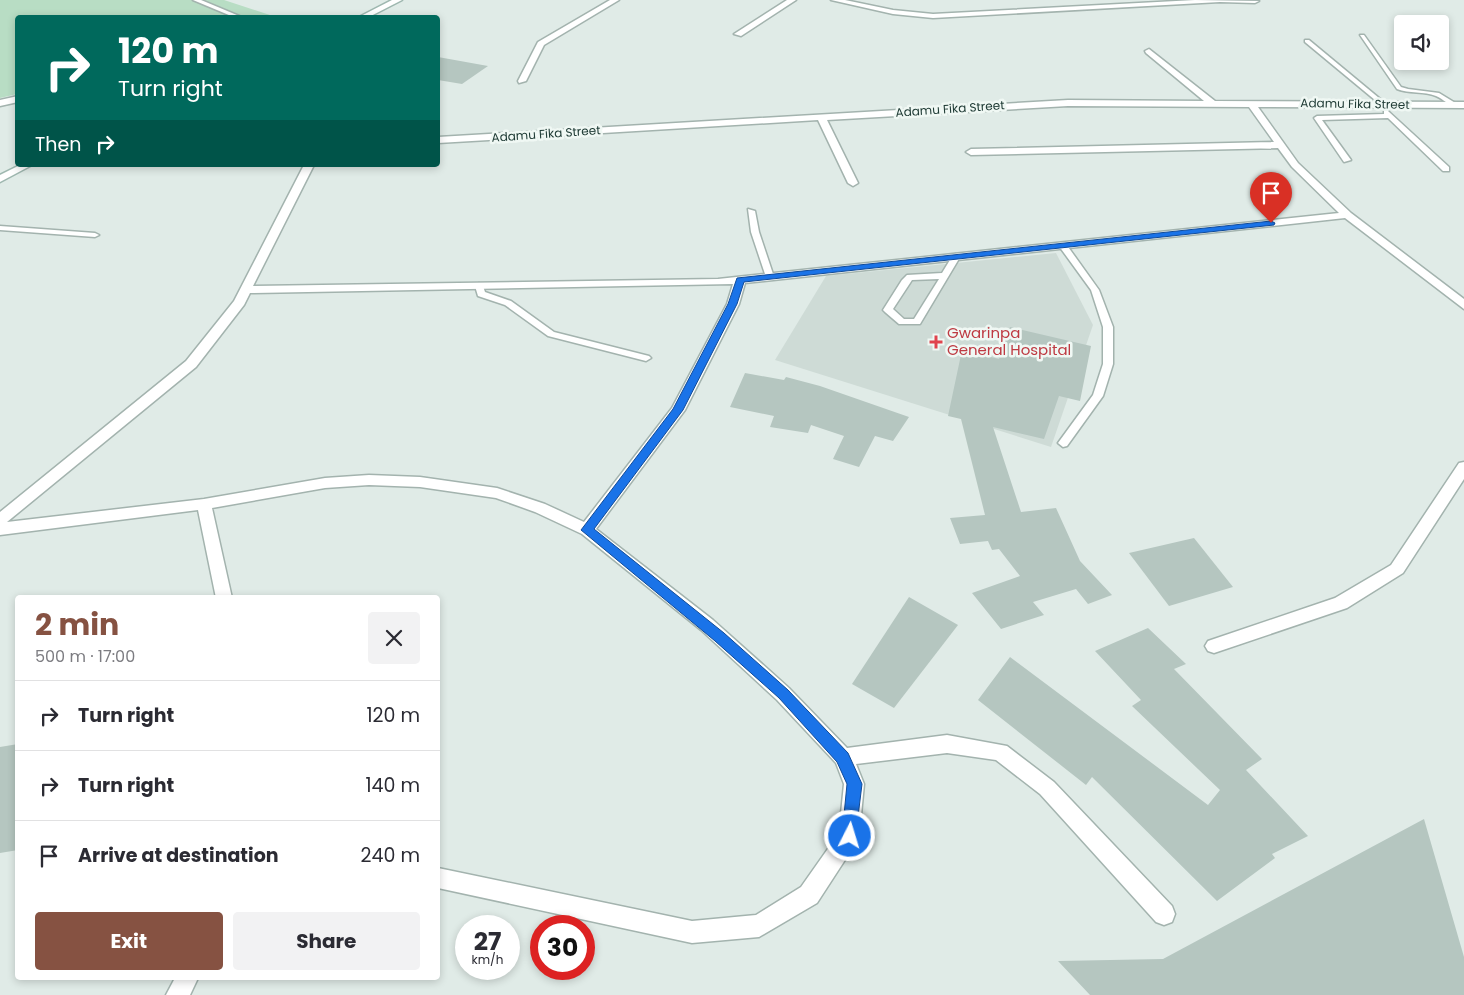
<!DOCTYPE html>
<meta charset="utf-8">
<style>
:root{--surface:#fff;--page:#f2f2f3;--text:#2b2b33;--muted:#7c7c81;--line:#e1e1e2;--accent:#865242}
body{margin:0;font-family:Poppins,sans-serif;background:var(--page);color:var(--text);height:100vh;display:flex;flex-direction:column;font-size:19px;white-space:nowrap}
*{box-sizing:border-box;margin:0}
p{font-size:16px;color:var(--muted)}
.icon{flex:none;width:28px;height:28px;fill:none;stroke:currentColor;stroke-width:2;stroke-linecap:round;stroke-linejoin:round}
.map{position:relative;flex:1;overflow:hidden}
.drawer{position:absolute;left:15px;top:595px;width:425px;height:385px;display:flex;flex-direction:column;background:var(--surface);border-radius:5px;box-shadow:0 2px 8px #0003}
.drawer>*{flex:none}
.hud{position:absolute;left:15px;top:15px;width:425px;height:152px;border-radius:5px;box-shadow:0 2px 8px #0003;background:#00695c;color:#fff;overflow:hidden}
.buttons{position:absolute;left:1394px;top:15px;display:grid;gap:10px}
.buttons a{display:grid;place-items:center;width:55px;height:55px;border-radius:5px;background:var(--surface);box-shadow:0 2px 8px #0003;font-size:25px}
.speed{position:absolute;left:455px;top:915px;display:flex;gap:10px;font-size:25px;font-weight:700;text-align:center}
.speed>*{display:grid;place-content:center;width:65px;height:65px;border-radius:50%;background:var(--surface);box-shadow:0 2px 8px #0003;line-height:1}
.speed small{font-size:12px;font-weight:400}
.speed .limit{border:8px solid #d22;background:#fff;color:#111}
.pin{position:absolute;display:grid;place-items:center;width:42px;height:42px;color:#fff;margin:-51px -21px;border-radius:50% 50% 50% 0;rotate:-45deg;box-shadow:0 0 5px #0007}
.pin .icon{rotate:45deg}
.me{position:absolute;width:55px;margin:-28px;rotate:5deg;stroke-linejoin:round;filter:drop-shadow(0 0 4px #0008)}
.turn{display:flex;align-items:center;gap:18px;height:105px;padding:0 20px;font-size:22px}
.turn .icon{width:65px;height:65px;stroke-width:2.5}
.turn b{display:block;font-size:35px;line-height:42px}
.then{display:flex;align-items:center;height:48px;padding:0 20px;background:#0003;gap:10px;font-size:19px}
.round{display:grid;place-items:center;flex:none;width:52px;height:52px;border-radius:5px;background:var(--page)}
.summary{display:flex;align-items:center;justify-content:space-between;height:85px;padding:0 20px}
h1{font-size:30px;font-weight:700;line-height:38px;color:var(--accent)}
.cta{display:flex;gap:10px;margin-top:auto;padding:10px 20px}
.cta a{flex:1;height:58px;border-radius:5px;background:var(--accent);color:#fff;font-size:20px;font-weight:700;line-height:58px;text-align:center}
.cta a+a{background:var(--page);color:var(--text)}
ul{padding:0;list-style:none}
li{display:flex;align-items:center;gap:15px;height:70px;padding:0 20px;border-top:1px solid var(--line)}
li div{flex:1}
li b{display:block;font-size:19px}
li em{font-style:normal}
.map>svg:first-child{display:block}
</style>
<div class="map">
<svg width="1464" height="995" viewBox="0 0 1464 995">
<rect width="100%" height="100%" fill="#e0ebe7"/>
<path fill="#cedbd6" d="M1056 253 1093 325 1051 447 775 360 826 276Z"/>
<path fill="#b8ddc4" d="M0 0H224L276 17 18 18 17 94 0 98Z"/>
<g fill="#b5c6c0">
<path d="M438 57 488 66 462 84 438 80Z"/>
<path d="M1010 327 1091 346 1080 401 1059 396 1044 439 993 427 1021 512 1056 508 1080 561 1112 595 1088 604 1076 589 1033 602 1044 615 1001 629 972 593 1020 576 999 549 992 550 988 541 960 544 950 518 985 515 961 419 948 416 962 350 999 359Z"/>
<path d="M745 373 784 380 786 377 820 386 909 417 893 441 875 436 859 467 833 459 844 436 811 425 808 433 770 427 774 416 730 407Z"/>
<path d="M1194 538 1233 587 1169 606 1129 553Z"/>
<path d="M909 597 958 625 894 708 852 684Z"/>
<path d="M1148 628 1186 664 1174 669 1262 759 1246 770 1308 836 1272 854 1275 858 1217 901 1092 777 1086 785 978 700 1010 657 1208 805 1220 790 1132 706 1141 700 1095 651Z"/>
<path d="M18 744V850L0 853V747Z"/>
<path d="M1424 819 1464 957V995H1090L1058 961 1163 959Z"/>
</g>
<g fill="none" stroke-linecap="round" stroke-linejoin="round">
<g stroke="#a3b3ae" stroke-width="3">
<g id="lane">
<path d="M193 0H201L244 18H236Z"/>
<path d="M1360 35H1364L1401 87 1408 89 1439 93 1457 104V106C1449 107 1444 99 1436 96 1424 91 1409 94 1397 89Z"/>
<path d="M1305 40H1309L1385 103V105H1381L1305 42Z"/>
<path d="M1384 111H1388L1449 167V171H1443L1388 118 1322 120 1351 160 1344 162 1314 118 1317 116 1384 114Z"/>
<path d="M748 209 755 211 759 232 774 277 773 279H767L766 277 751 232Z"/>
<path d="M0 226 95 233 99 235 95 237 0 230Z"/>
<path d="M1060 244H1066L1099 290 1113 327V364L1103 396 1067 446 1063 447 1058 443 1093 395 1103 364V327L1091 290 1059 246Z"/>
<path d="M956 254 960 257 920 324H899L885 312 883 310 902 280 907 275 942 273 953 255ZM939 279 914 319H904L893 309 912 280Z"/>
<path d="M479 283 483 286 485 292 511 301 554 332 649 356 651 358 646 361 548 336 505 305 478 296 475 286Z"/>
</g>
</g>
<g stroke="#a3b3ae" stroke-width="3">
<g id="street">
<path d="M610 0H619L544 45 526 81 519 83 518 81 538 42Z"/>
<path d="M787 0H796L741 36 734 34Z"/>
<path d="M831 0H845L893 10 933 14 1195 0 1259 1 1255 3 1220 2 933 18 893 14Z"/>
<path d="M1149 49 1215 101 1464 102V108L1258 107 1298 163 1351 213 1464 299V309L1345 218 745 283 739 304 685 410 596 529 713 620 789 688 847 748 947 735 1007 746 1054 782 1172 906 1175 914 1172 922 1164 925 1156 922 1040 794 996 760 947 753 856 764 864 784 859 836 856 843 817 903 759 937 692 943 438 888V868L692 921 756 915 801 887 839 833 844 784 836 763 777 700 701 630 582 534 535 512 496 498 420 487 369 485 325 488 212 508 232 598H216L198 510 0 535V512L186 361 234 301 304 165H314L253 286 718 279 1339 213 1292 167 1278 148 971 155 966 152 971 149 1274 142 1249 107 1068 106 827 120 858 183 853 186 848 183 818 120 438 143V137L1068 100 1204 101 1146 53 1145 51ZM733 284 727 304 672 408 584 522 545 504 497 488 420 477 369 475 325 478 204 499 7 522 196 367 244 305 250 293Z"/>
<path d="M18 96V102L0 106V100Z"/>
<path d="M1464 462V479L1403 573 1347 608 1214 653 1208 651 1205 646 1208 641 1335 598 1391 565 1459 463Z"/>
<path d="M175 978H198L190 995H166Z"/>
</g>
</g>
<g stroke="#9eb7af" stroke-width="3">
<g id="secondary">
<path d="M392 0H402L367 18H357Z"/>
<path d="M20 165H32L0 182V175Z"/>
</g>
</g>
<use href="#lane" fill="#fff" fill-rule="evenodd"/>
<use href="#street" fill="#fff" fill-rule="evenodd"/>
<use href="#secondary" fill="#fff" fill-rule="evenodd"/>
</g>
<path fill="#1a73e8" stroke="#114b97" d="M1271 221 1275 223 1274 225 744 282 737 304 683 410 594 529 724 633 788 690 848 753 862 784 855 841 850 844 844 841 842 836 847 784 837 762 779 698 715 641 581 530 673 409 728 304 737 278Z"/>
<path fill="#e0444e" stroke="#f0f8f4" stroke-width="2" d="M933.5 334.5h5v5h5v5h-5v5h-5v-5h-5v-5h5z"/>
<g text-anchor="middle" stroke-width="5" stroke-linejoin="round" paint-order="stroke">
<g font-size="12" fill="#203c36" stroke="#f0f8f4">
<text transform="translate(1355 104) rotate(1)" y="4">Adamu Fika Street</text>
<text transform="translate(950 109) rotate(-4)" y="4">Adamu Fika Street</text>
<text transform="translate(546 134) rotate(-4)" y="4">Adamu Fika Street</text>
</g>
<g font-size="15" fill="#be3a42" stroke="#f0f8f4" text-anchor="start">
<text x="947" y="338">Gwarinpa<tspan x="947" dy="17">General Hospital</tspan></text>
</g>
</g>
</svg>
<div class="buttons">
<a><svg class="icon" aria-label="sound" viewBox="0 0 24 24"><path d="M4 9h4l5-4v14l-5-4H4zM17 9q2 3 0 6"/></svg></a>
</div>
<div class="speed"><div>27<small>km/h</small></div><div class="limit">30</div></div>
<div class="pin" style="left:1271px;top:223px;background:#d93025"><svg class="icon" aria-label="arrive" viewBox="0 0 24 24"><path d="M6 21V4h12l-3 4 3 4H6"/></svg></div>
<svg class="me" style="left:850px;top:836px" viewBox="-20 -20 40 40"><circle r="17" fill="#1a73e8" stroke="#fff" stroke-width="3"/><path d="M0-11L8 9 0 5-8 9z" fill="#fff"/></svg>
<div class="hud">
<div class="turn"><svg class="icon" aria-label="right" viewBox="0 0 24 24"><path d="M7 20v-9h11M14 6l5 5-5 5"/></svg><div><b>120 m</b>Turn right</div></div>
<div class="then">Then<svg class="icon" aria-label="right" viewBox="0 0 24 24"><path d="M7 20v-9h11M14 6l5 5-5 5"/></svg></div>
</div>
<section class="drawer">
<div class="summary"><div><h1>2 min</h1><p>500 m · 17:00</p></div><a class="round"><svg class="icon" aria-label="close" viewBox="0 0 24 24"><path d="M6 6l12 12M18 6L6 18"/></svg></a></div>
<ul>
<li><svg class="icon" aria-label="right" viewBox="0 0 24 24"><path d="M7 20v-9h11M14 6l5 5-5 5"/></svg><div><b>Turn right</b></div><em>120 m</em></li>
<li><svg class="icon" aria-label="right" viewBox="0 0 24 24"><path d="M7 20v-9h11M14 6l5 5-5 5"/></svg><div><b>Turn right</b></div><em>140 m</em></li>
<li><svg class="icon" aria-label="arrive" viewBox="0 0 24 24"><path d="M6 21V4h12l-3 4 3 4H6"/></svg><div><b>Arrive at destination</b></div><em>240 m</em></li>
</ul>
<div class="cta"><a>Exit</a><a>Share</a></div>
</section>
</div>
